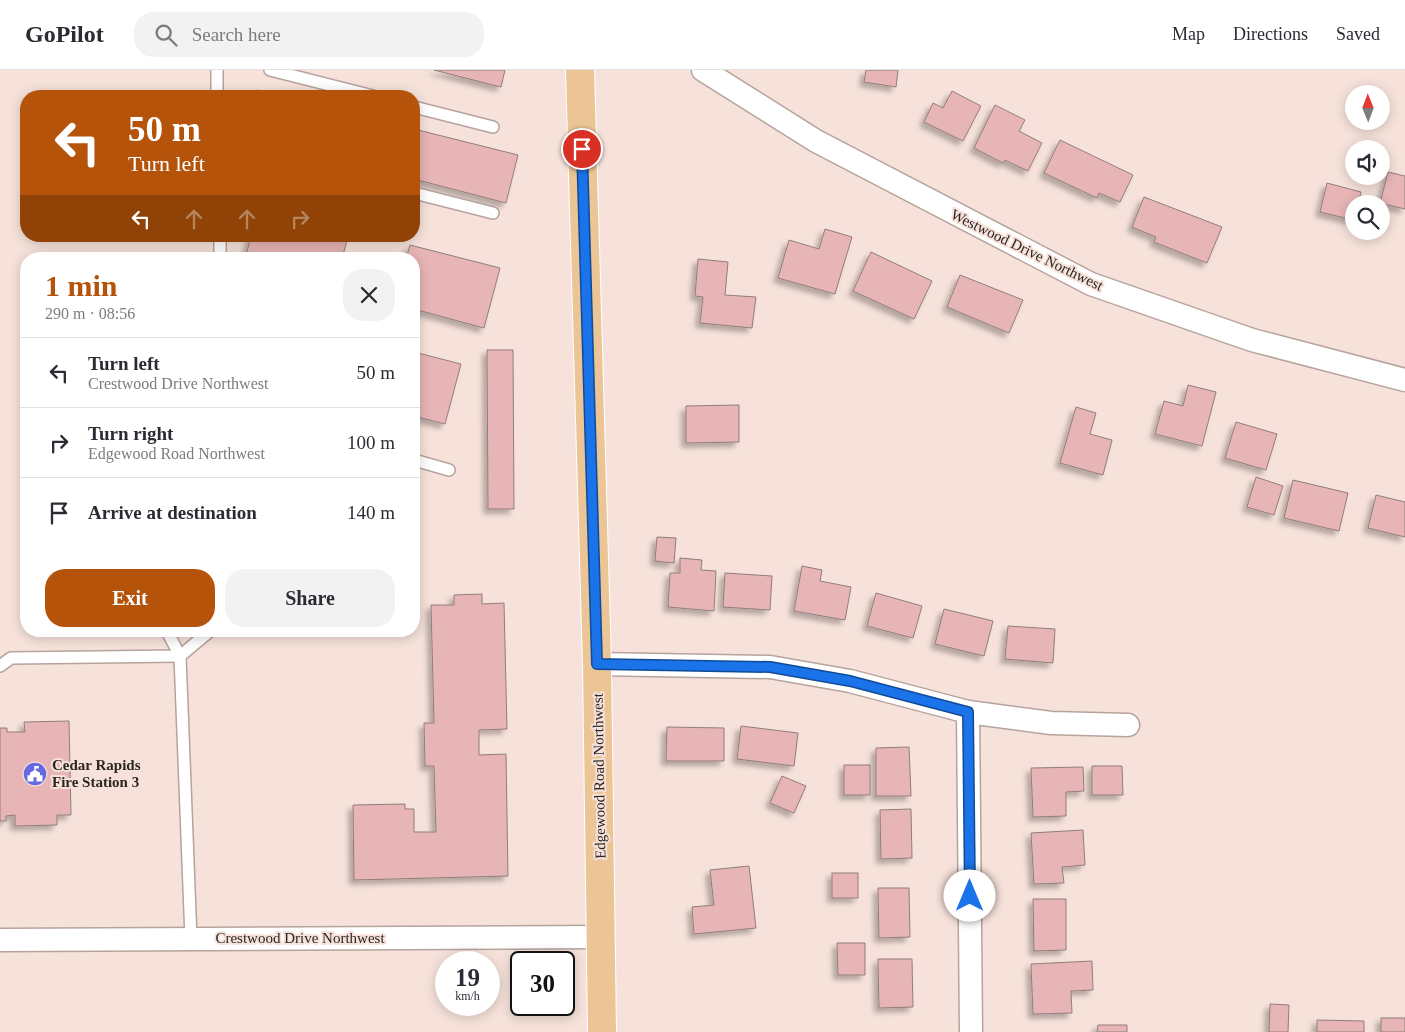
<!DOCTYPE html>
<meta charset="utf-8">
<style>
:root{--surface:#fff;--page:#f2f2f3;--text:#2b2b33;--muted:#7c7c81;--line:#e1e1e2;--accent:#b45309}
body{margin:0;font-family:Georgia,serif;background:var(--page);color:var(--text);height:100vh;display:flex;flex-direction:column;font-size:19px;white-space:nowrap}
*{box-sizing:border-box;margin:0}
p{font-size:16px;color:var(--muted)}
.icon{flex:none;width:28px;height:28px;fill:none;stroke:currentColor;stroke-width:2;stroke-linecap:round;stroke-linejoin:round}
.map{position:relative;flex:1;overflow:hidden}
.details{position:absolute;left:20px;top:182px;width:400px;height:385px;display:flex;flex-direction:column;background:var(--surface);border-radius:20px;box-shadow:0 2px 12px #0003}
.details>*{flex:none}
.hud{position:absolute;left:20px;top:20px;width:400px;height:152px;border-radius:20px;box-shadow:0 2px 12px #0003;background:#b45309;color:#fff;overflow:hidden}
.needle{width:32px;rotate:359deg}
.buttons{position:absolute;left:1345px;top:15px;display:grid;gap:10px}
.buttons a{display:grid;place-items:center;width:45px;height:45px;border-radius:50%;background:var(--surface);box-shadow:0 2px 12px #0003;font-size:25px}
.speed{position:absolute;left:435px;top:881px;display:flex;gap:10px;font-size:25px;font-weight:700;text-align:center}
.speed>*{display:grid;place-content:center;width:65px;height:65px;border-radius:50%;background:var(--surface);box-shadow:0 2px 12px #0003;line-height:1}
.speed small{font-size:12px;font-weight:400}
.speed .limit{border:2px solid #111;border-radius:8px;background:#fff;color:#111}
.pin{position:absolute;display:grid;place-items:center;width:42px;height:42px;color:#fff;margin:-21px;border:2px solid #fff;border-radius:50%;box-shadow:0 1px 5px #0007}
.me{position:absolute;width:55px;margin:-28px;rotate:0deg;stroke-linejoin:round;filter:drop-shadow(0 0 4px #0008)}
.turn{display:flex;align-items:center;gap:18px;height:105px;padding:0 25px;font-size:22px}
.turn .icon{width:65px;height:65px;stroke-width:2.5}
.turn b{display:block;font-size:35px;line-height:42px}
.lanes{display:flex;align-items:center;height:48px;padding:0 25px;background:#0003;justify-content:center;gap:25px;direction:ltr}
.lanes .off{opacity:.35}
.round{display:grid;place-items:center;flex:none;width:52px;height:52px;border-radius:20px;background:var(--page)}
.overview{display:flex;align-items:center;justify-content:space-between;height:85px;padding:0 25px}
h1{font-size:30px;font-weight:700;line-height:38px;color:var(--accent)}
.cta{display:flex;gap:10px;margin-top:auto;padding:10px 25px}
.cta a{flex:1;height:58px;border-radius:20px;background:var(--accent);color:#fff;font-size:20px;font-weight:700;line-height:58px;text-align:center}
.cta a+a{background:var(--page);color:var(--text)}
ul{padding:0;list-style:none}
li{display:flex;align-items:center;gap:15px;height:70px;padding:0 25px;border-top:1px solid var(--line)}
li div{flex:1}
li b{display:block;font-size:19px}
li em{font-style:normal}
header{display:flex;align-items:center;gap:30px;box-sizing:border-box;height:70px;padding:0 25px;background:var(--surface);border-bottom:1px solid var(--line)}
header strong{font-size:24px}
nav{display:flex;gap:28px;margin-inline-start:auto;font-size:18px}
.search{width:350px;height:45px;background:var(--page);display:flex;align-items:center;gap:12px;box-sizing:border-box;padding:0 18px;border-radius:20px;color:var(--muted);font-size:19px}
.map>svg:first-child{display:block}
</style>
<header>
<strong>GoPilot</strong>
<div class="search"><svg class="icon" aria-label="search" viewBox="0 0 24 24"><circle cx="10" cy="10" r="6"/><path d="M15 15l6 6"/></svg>Search here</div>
<nav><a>Map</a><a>Directions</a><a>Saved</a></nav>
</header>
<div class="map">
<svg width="1405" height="962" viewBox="0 0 1405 962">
<defs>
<filter id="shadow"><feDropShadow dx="-4.5" dy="4.5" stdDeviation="2.5" flood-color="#0004"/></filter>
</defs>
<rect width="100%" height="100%" fill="#f6e2da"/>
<g fill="#e7b5b5" stroke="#917d7d" filter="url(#shadow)">
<path d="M434 0H505L501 17Z"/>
<path d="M866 0H898L896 17 864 12Z"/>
<path d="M257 20 283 26H256Z"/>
<path d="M952 21 981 36 963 71 924 52 933 33 943 38Z"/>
<path d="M995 35 1025 50 1019 61 1042 73 1028 101 1005 90 1003 93 974 78Z"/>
<path d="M414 59 518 85 506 133 414 109Z"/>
<path d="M1060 70 1133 105 1120 132 1099 123 1097 128 1044 103Z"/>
<path d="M1388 102 1405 106V139L1380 133Z"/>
<path d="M1327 113 1361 122 1358 134H1354L1353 150 1320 142Z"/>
<path d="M1144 127 1222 157 1207 193 1154 172 1156 167 1132 157Z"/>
<path d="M825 159 852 167 835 224 778 208 789 170 819 179Z"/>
<path d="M251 166H348L342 189H245Z"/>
<path d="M410 175 500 198 484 258 414 239V189H406Z"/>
<path d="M871 182 932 211 914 249 853 221Z"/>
<path d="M698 189 728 192 725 225 756 227 752 258 700 253 703 227 695 226Z"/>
<path d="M960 205 1023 230 1009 263 947 237Z"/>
<path d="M487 280H513L514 439H488Z"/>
<path d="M414 282 461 294 445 354 414 346Z"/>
<path d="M1188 315 1216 322 1202 376 1155 364 1164 331 1183 336Z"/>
<path d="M739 335V372L686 373V336Z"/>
<path d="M1076 337 1096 343 1090 364 1112 370 1103 405 1060 393Z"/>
<path d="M1236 352 1277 364 1266 400 1225 388Z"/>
<path d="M1256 407 1283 416 1274 445 1247 437Z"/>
<path d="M1293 410 1348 423 1339 461 1284 448Z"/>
<path d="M1376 425 1405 432V467L1368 458Z"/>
<path d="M657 467 676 468 674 493 655 491Z"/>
<path d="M680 488 702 490 701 500 716 501 714 541 668 537 670 503H680Z"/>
<path d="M802 496 822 500 820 511 851 517 845 550 794 541Z"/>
<path d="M725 503 772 506 770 540 723 537Z"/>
<path d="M876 523 922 536 913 568 867 556Z"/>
<path d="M482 524V534L504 533 507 659 479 660V685L506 684 508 806 354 810 353 735 405 734V739H414V762H436L434 696H425L424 653H434L431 535H454V525Z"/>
<path d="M944 539 993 551 984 586 935 574Z"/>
<path d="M1008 556 1055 559 1053 593 1005 589Z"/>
<path d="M69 651 71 745H57V755L15 756V745L6 746V751H0V658H7V662H25L24 652Z"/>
<path d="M741 656 798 663 794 696 737 689Z"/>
<path d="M667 657 724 658V691H666Z"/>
<path d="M909 677 911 726H876V678Z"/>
<rect x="844" y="695" width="26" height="30"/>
<path d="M1092 696H1122L1123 725H1092Z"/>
<path d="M1083 697 1084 721 1066 722V746L1033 747 1031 698Z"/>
<path d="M782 706 806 716 794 743 770 733Z"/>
<path d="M911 739 912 788 881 789 880 740Z"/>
<path d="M1083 760 1085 795 1062 797 1064 813 1034 814 1031 763Z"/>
<path d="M749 796 756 858 694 864 692 837 714 835 710 800Z"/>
<rect x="832" y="803" width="26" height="25"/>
<path d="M878 818H909L910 867 879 868Z"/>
<path d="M1033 829H1066V880L1034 881Z"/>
<path d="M837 873H865V905H838Z"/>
<path d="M878 889H912L913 937 879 938Z"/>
<path d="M1092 891 1093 920 1071 921 1072 943 1033 944 1031 894Z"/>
<path d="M1270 934 1289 935 1288 962H1269Z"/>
<rect x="1381" y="948" width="24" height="14"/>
<path d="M1317 950 1364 951V962H1317Z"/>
<path d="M1098 955H1127V962H1097Z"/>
</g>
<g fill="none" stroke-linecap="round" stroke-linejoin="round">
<g stroke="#b6a39b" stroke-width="14">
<g id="service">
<path d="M217 0V26"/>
<path d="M270 0 373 26"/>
<path d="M414 37 493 57"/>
<path d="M414 123 493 143"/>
<path d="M220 166V189"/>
<path d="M414 390 449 400"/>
<path d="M167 561 180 586 191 869"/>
<path d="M0 596 11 588 180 586 210 561"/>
</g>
</g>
<g stroke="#b6a39b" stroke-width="25">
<g id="minor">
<path d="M703 0 816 71 1091 214 1252 270 1405 310"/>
<path d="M597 594 770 597 850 611 968 642 1051 653 1128 655"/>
<path d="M968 642 971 962"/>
<path d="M0 870 601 867"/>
</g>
</g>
<g stroke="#fff" stroke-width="30">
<path id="primary" d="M580 0 597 594 602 962"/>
</g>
<use href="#service" stroke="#fff" stroke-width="11"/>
<use href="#minor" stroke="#fff" stroke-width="22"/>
<use href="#primary" stroke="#ecc597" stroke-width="28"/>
</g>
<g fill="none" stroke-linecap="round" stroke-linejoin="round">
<g stroke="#114b97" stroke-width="12">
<path id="route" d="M582 79 597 594 770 597 850 611 968 642 970 826"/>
</g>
<use href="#route" stroke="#1a73e8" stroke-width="9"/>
</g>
<defs>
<g id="civic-disc" transform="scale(1.25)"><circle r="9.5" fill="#6669e2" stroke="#f6e2da"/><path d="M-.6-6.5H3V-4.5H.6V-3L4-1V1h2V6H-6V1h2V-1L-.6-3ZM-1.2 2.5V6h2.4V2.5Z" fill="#fff"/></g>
</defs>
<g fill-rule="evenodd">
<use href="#civic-disc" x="35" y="704"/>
</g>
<g text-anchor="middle" stroke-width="4" stroke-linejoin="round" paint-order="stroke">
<g font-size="15" fill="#2d2623" stroke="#f6e2da">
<text transform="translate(1027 180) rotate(26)" y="5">Westwood Drive Northwest</text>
<text transform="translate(599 706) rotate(-91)" y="5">Edgewood Road Northwest</text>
<text x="300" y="873">Crestwood Drive Northwest</text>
</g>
<g font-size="15" font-weight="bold" fill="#2d2623" stroke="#f6e2da" text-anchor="start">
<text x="52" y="700">Cedar Rapids<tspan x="52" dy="17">Fire Station 3</tspan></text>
</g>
</g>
</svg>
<div class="buttons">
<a><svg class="needle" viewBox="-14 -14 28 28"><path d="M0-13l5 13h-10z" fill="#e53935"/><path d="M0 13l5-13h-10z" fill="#7c7c81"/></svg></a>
<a><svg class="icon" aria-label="sound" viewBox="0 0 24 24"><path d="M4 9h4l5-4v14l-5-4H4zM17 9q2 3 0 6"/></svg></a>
<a><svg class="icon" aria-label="search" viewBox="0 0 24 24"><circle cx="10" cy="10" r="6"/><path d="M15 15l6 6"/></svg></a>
</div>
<div class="speed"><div>19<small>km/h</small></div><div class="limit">30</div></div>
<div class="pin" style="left:582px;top:79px;background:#d93025"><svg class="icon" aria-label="arrive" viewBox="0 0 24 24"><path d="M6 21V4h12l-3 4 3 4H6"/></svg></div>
<svg class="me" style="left:970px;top:826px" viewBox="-20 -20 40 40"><circle r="19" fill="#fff"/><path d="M0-13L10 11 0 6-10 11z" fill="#1a73e8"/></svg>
<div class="hud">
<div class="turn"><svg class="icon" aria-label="left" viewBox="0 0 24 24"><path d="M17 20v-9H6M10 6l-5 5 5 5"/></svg><div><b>50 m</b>Turn left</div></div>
<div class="lanes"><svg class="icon" aria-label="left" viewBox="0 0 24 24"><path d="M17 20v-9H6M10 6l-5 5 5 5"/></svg><svg class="icon off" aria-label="ahead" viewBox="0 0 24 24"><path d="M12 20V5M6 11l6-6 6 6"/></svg><svg class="icon off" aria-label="ahead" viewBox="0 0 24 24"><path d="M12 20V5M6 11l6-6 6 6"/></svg><svg class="icon off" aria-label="right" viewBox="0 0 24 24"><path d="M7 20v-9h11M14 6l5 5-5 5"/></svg></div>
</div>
<section class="details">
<div class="overview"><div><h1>1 min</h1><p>290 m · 08:56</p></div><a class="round"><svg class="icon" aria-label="close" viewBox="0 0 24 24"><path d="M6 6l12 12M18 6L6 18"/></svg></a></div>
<ul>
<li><svg class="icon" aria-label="left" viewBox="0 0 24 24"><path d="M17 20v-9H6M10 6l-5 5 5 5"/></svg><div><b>Turn left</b><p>Crestwood Drive Northwest</p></div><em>50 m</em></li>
<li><svg class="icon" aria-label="right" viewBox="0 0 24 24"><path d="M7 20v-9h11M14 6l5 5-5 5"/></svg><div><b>Turn right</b><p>Edgewood Road Northwest</p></div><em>100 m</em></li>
<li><svg class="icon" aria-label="arrive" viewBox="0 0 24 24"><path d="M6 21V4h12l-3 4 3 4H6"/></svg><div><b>Arrive at destination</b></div><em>140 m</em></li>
</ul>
<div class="cta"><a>Exit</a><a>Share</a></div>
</section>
</div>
